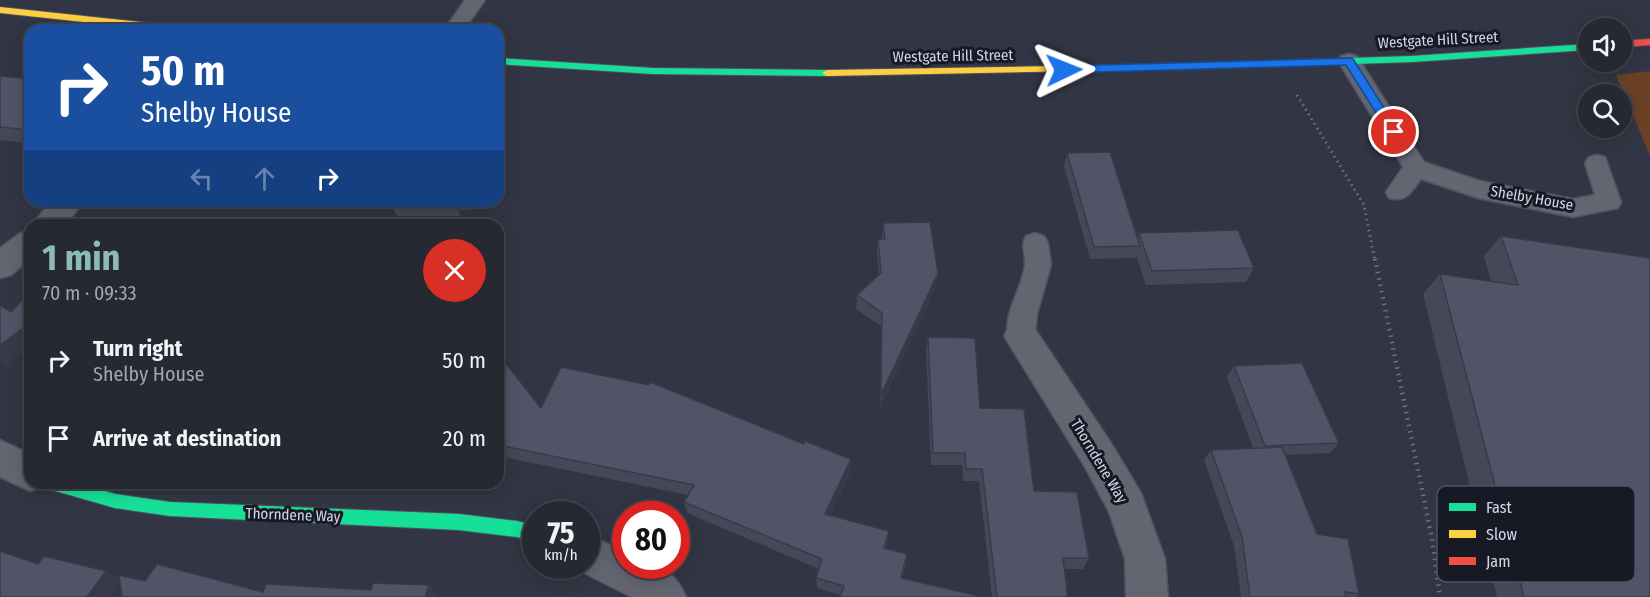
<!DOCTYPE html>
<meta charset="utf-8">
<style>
:root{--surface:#262832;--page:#2e303a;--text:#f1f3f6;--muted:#a4a6ac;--line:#42444d;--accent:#8bbbb9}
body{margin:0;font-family:"Fira Sans Condensed",sans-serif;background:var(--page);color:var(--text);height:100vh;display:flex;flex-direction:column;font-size:22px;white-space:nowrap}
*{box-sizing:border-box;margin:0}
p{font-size:20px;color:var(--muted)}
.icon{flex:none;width:33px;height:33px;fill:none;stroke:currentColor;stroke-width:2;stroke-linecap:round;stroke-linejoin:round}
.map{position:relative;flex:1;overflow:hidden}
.details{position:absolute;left:24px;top:219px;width:480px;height:270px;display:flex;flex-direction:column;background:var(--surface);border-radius:18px;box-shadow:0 3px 15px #0003,0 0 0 2px var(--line)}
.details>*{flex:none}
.hud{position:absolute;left:24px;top:24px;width:480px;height:183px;border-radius:18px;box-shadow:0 3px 15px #0003,0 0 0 2px var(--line);background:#1a4fa0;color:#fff;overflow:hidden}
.fabs{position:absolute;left:1578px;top:18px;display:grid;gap:12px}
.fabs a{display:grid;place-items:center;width:54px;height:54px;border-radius:50%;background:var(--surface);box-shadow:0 3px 15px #0003,0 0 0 2px var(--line);font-size:30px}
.speed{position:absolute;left:522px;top:501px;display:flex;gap:12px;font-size:30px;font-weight:700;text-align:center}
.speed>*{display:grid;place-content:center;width:78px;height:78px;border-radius:50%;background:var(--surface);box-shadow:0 3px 15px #0003,0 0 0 2px var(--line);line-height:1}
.speed small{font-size:15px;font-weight:400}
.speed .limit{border:9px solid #d22;background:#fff;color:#111}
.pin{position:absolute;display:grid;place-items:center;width:51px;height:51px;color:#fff;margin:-26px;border:3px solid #fff;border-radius:50%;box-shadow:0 2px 6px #0007}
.me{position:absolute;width:66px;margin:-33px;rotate:88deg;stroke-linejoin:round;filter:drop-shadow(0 0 4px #0008)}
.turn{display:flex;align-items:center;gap:21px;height:126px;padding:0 18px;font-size:27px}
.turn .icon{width:78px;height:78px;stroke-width:2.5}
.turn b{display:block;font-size:42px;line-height:51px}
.lanes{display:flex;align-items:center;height:57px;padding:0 18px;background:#0003;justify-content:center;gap:30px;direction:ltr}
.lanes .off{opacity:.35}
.round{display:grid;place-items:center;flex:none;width:63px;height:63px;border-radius:32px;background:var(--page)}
.summary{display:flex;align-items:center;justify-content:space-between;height:102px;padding:0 18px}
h1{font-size:36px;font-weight:700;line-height:45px;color:var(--accent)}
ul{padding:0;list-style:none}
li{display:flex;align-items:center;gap:18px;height:78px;padding:0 18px}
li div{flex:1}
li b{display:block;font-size:22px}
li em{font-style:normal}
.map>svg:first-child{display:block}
</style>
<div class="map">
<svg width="1650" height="597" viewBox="0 0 1650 597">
<rect width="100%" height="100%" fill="#323543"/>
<path fill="#6a4125" d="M1650 71V156L1616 75Z"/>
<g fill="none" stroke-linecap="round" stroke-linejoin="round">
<g stroke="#4f525e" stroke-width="3">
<g id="lane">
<path d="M465 0H485L464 30H444Z"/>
<path d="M1349 54 1357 56 1424 162 1480 181 1573 199 1595 195 1585 163 1589 157 1597 155 1605 157 1621 202 1618 208 1573 217 1478 198 1421 179C1412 191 1407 203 1389 198L1386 192 1403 167 1338 61 1341 56Z"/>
<path d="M1035 233 1044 236 1048 243 1051 265 1037 314 1035 336 1031 344 1021 347 1011 344C998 318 1023 290 1025 264 1026 253 1020 246 1026 236Z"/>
</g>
</g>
<g stroke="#4f525e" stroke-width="3">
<g id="street">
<path d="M51 201H84L65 225H32Z"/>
<path d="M30 230V259L11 275 0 278V248L19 234Z"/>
<path d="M1021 322 1033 326 1111 443 1141 493 1165 559 1168 597H1126L1125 559 1109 512 1085 467 1004 336 1009 326Z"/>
<path d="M0 440 30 454V483H45L43 486 30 491 0 477Z"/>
<path d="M586 534 626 552V566C656 566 673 566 686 597H632L572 567 586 566Z"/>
</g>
</g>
<g stroke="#4f525e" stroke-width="2">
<g id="fast">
<path d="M1588 44V50L1412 62 1169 70 1164 67 1169 64 1412 56Z"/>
<path d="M498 58 653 68 827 70 832 73 827 76 653 74 498 64Z"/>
<path d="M44 483H77L115 494 170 502 459 514 517 521 536 526V542L517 537 459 530 170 516 115 508 52 490 46 488Z"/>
</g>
</g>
<g stroke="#4f525e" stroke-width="2">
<g id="slow">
<path d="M0 7 187 27 192 30H158L0 13Z"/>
<path d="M1169 64 1173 65V69L827 76 822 73 827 70Z"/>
</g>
</g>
<g stroke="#4f525e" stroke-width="2">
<path id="jam" d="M1650 39V45L1622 47V41Z"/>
</g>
<path stroke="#6f717a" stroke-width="3" stroke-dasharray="1.5 4" stroke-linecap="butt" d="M1297 95 1364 205 1375 261"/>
<path stroke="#6f717a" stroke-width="4.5" stroke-dasharray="1.5 5" stroke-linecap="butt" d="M1375 259 1432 539 1440 597"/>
<use href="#lane" fill="#636570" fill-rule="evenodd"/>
<use href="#street" fill="#636570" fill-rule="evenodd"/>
<use href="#fast" fill="#16e098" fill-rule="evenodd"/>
<use href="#slow" fill="#ffcf43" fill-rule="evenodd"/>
<use href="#jam" fill="#f24e42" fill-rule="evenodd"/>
</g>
<g fill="#454858">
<path d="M0 76 30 79V143L0 140Z"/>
<path d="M1067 153 1137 238 1139 233 1254 268 1246 282 1146 285 1136 255 1135 258 1090 259 1064 166Z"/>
<path d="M390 201H476L473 210H462L460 216H397L389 202Z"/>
<path d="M883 223 938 273 936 287 880 408 881 326 856 309 857 295 879 275 877 252 878 239H882Z"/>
<path d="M1501 236 1650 597H1497L1423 294 1440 274 1491 282 1484 256Z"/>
<path d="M928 337 980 408 1034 491 1089 558 1083 569H1064L1067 597H992L979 481H963L962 465H931L926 350Z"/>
<path d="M498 360 541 408 851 471 830 516 889 531 886 548 906 564 902 578 841 595 817 588 816 578 819 569 687 513 684 502 688 495 498 456Z"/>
<path d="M1234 366 1339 443 1330 453 1286 455 1317 534 1359 594 1356 597H1241L1234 546 1204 460 1211 450 1253 448 1227 377Z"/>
</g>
<g fill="#383b47">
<path d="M453 201H458L462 210 460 216Z"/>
<path d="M469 201H476L473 210Z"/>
<path d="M938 273 936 287 880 408 881 395Z"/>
<path d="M30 323V347L6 365 0 360V345Z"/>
<path d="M851 459V471L825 526V514Z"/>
<path d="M106 571 123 582 112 597H87Z"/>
<path d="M429 585 438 594 437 597H425Z"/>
</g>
<g fill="#505466" stroke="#383b47" stroke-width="1.5">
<path d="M0 76 30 79V130L0 127Z"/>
<path d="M1110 152 1140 246 1094 247 1067 153Z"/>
<path d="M390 201H453V202H389Z"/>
<path d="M930 222 938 273 881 395 882 313 857 295 881 273 878 239H885L883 223Z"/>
<path d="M1238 230 1254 268 1152 271 1139 233Z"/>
<path d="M1501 236 1650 258V597H1524L1440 274 1518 285Z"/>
<path d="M30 291V323L0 345V305L11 312Z"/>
<path d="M928 337 975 338 980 408 1024 409 1034 491 1077 492 1089 558H1063L1067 589V597H997L982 469H966L965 453H933Z"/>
<path d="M498 360H503L541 408 561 367 649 385 650 382 804 444 805 441 851 459 825 514 889 531 884 548 907 554 901 578 983 597H840L844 586 816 578 822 559 684 502 694 485 498 445Z"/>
<path d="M1302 363 1339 443 1265 446 1234 366Z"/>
<path d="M1282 447 1317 534 1348 539 1359 594 1345 592 1346 597H1250L1242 537 1211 450Z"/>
<path d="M0 551 38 564 44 556 106 571 87 597H0Z"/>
<path d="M157 564 263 592 266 584 371 590 373 583 429 585 425 597H122L119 575 145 581Z"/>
</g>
<path fill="#1a73e8" stroke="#114b97" stroke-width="1.5" d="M1349 58 1353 59 1398 130V135H1390L1346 65 1064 73 1059 70 1064 66Z"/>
<g text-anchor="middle" stroke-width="6" stroke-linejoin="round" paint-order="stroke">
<g font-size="15" fill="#d2d6e6" stroke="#171a25">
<text transform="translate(1438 40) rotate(-3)" y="5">Westgate Hill Street</text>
<text transform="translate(953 56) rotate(-1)" y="5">Westgate Hill Street</text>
<text transform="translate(1532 198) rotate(10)" y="5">Shelby House</text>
<text transform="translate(1099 461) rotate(59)" y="5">Thorndene Way</text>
<text transform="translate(293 515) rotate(2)" y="5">Thorndene Way</text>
</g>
</g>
<rect x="1437" y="486" width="198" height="96" rx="9" fill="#171a25" stroke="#4f525f" stroke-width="1.5"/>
<rect x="1449" y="503" width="27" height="8" fill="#16e098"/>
<rect x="1449" y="530" width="27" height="8" fill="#ffcf43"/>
<rect x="1449" y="557" width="27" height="8" fill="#f24e42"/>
<g font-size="16" fill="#d2d6e6">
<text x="1486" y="513">Fast</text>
<text x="1486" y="540">Slow</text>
<text x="1486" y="567">Jam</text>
</g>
</svg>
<div class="fabs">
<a><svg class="icon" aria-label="sound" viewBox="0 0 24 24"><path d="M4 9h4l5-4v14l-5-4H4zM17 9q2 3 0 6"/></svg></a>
<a><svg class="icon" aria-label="search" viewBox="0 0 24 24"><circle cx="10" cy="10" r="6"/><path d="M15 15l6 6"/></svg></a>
</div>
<div class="speed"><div>75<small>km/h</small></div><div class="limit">80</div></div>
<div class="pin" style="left:1394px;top:132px;background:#d93025"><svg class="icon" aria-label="arrive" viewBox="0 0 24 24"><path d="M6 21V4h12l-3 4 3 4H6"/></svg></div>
<svg class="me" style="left:1064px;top:70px" viewBox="-20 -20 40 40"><path d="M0-17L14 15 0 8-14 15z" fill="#1a73e8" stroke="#fff" stroke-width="4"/></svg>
<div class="hud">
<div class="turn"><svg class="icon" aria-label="right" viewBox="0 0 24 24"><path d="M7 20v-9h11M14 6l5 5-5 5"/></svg><div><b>50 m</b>Shelby House</div></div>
<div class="lanes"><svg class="icon off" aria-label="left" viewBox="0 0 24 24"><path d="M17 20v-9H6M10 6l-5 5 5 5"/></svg><svg class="icon off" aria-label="ahead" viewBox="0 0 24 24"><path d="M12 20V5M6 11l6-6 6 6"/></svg><svg class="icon" aria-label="right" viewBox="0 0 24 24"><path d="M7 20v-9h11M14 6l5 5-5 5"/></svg></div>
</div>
<section class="details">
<div class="summary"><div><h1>1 min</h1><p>70 m · 09:33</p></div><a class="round" style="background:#d93025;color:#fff"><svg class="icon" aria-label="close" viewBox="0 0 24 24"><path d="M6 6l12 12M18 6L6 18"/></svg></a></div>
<ul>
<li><svg class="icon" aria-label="right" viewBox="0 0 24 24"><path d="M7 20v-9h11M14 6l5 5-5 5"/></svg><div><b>Turn right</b><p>Shelby House</p></div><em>50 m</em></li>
<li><svg class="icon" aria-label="arrive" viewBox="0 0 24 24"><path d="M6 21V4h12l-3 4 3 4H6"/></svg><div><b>Arrive at destination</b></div><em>20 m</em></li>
</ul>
</section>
</div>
